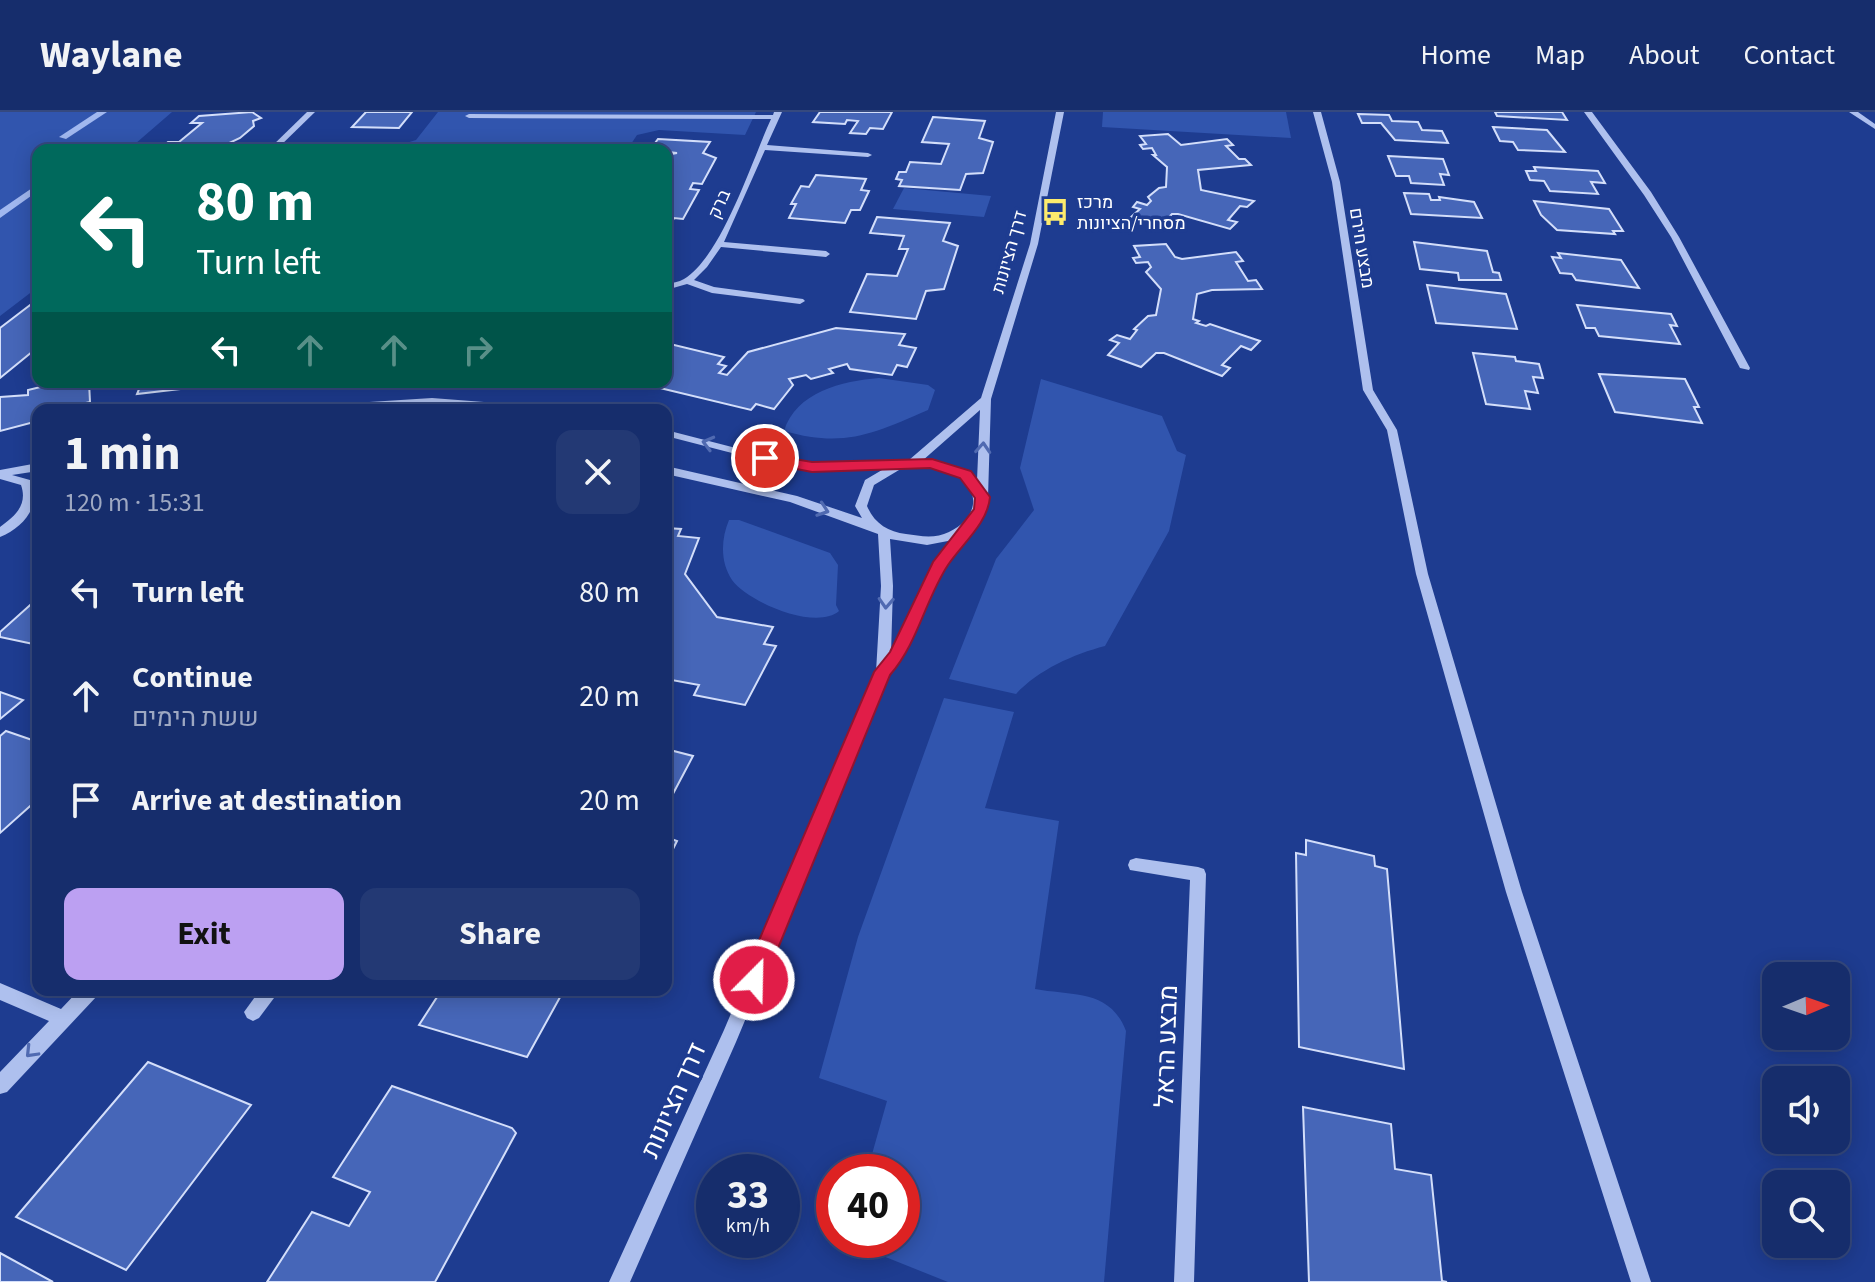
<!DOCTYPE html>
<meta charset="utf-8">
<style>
:root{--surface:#162d6c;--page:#233974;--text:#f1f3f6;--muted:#9ea8c2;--line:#35497f;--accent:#bca0f2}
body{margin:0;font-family:"Source Sans 3",Heebo,sans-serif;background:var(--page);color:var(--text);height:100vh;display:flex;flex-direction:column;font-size:30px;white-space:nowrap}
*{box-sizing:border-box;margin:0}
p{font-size:26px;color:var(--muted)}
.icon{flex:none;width:44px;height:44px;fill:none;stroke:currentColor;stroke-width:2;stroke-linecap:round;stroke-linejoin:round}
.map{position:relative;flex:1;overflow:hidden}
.sheet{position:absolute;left:32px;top:292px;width:640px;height:592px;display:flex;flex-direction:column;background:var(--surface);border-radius:16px;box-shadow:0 4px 20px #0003,0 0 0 2px var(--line)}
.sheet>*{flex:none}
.banner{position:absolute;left:32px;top:32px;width:640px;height:244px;border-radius:16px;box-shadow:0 4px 20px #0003,0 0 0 2px var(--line);background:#00695c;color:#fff;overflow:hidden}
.needle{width:52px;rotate:88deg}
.buttons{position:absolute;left:1762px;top:850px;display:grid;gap:16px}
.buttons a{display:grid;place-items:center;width:88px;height:88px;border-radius:16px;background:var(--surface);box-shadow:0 4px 20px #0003,0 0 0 2px var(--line);font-size:40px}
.speed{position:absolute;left:696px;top:1042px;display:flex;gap:16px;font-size:40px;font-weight:700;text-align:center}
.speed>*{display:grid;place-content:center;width:104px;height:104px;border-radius:50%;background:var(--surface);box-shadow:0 4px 20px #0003,0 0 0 2px var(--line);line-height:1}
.speed small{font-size:20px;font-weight:400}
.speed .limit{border:12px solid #d22;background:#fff;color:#111}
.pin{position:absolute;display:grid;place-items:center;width:68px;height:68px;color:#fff;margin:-34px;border:4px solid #fff;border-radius:50%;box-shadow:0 2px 8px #0007}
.me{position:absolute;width:88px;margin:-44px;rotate:23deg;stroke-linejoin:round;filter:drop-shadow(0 0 6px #0008)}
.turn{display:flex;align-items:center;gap:28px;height:168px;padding:0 32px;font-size:36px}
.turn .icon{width:104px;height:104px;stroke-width:2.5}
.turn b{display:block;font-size:56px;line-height:68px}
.lanes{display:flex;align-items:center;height:76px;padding:0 32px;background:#0003;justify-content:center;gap:40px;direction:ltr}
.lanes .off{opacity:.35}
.round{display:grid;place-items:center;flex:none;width:84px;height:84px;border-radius:16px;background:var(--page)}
.headline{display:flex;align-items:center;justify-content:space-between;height:136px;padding:0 32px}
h1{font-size:48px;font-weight:700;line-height:60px}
.button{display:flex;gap:16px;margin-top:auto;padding:16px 32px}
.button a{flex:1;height:92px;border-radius:16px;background:var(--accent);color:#111;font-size:32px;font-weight:700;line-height:92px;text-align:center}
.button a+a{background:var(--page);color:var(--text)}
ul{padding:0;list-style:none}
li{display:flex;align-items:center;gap:24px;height:104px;padding:0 32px}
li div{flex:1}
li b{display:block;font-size:30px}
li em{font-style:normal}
header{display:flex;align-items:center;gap:48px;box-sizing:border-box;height:112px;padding:0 40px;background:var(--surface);border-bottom:2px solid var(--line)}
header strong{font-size:38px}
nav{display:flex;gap:44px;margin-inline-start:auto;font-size:28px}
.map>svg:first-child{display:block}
</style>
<header>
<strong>Waylane</strong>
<nav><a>Home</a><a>Map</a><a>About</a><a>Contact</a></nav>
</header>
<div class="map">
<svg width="1875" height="1170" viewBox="0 0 1875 1170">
<rect width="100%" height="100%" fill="#1e3c90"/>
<g fill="#3155ae">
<path d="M0 0H172L128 38H38V175L0 204Z"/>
<path d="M438 0H756L745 23 659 18 637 23 627 38H384L416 28Z"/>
<path d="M1103 0H1286L1291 26 1102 15Z"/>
<path d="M904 76 991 84 984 105 893 97Z"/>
<path d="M879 266 928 273 935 278 928 298C873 322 844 336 784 319 796 280 842 269 879 266Z"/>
<path d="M1041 267 1162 304 1177 339 1186 343 1169 419 1105 534C1074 542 1038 558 1016 582L949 567 996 447 1034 398 1020 356Z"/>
<path d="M729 408H739L830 441 838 453 836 493 839 499C816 519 748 490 732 468 720 450 721 427 729 408Z"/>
<path d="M944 586 1014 600 985 696 1059 709 1035 877C1073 884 1110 877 1126 919L1104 1170H948L848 1130 902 1128V1060H867L887 989 819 966 858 825Z"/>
</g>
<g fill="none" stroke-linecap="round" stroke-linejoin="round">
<g fill="#a1b8ef" fill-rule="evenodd">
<path d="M97 0H107L66 27 59 25Z"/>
<path d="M38 72V79L0 106V98Z"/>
</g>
</g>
<g fill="#4666b8" stroke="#d3defa" stroke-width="2">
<path d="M252 0 261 6 253 9 254 14 240 26 227 32 230 35 219 38H159L168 30H179L202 11H191L199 4Z"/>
<path d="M366 0H412L399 16 352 15Z"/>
<path d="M820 0H892L883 17 870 16 866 22 850 21 858 9 847 8 845 12 813 10Z"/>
<path d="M1495 0H1562L1567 8 1497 4Z"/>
<path d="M1358 2 1389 3 1392 9 1418 10 1422 18 1442 19 1448 31 1395 28 1381 11H1362Z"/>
<path d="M933 5 985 9 979 26 993 30 983 61 966 62 960 78 899 74 902 68 896 67 899 60H906L910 50 941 52 949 32 922 30Z"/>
<path d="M1493 15 1547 18 1565 40 1518 38 1513 30 1500 29Z"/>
<path d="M1168 22 1181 33 1227 27 1233 33 1226 34 1239 47H1245L1251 53 1198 58 1201 78 1254 89 1247 95 1240 94 1228 108 1237 110 1230 117 1178 102H1172L1161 113 1131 105 1140 97 1133 95 1137 90 1147 93 1151 89 1148 85 1159 76 1166 75 1167 55 1153 43H1156L1152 36 1143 37 1140 33 1146 32 1140 24Z"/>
<path d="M658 27 710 30 703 41 716 46 702 72 693 71 690 77 699 78 683 107 674 106 672 110H666V43L677 41 650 38Z"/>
<path d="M1388 44 1443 47 1449 63 1440 62 1444 73 1411 71 1409 64H1396Z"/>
<path d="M1534 55 1598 59 1605 71 1591 70 1598 82 1550 79 1544 69 1530 68 1526 59H1536Z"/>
<path d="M816 63 866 67 861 78 869 79 860 98H851L845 111 789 106 796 92H791L801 74 809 75Z"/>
<path d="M1404 81 1429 82 1431 88H1440L1439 85 1474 90 1482 106 1411 102Z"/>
<path d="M1534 89 1609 97 1623 119H1613L1615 122 1557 118 1541 103Z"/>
<path d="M877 105 950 111 943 129 958 134 944 177 926 179 916 207 850 200 867 162 897 164 908 137H899L904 124 870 121Z"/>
<path d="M1414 130 1487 139 1493 160 1499 161 1501 168H1459L1458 161 1420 157Z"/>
<path d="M1166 132 1175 145 1182 147 1236 140 1243 149 1236 150 1248 169 1256 168 1262 177 1212 178 1197 182 1193 207 1199 209 1196 211 1206 214 1210 212 1260 229 1251 238 1241 234 1222 253 1230 256 1222 264 1164 241H1156L1141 255 1108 243 1119 231 1110 228 1117 223 1130 227 1137 218 1134 217 1148 204 1156 203 1161 177 1146 160 1151 155 1148 150 1136 151 1133 146 1140 145 1134 134Z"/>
<path d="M1558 141 1621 148 1639 176 1576 168 1572 162 1560 161 1552 145 1561 146Z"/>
<path d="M1427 173 1506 182 1517 217 1436 211Z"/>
<path d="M38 187V235L0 266V216Z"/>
<path d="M1577 193 1671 202 1677 214 1670 213 1680 232 1599 224 1595 216H1586Z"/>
<path d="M836 216 905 222 899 233 916 236 907 255 897 253 892 263 850 257 847 252 829 257 833 261 811 267 806 263 789 267 793 273 774 297 756 292 751 298 635 270H666V231L724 245 718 252 726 254 719 261 727 263 748 240Z"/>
<path d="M1473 241 1515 245 1516 249 1539 252 1543 266 1533 265 1538 281 1525 279 1530 297 1486 292Z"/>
<path d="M1599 262 1685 267 1699 295H1694L1702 311 1615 300Z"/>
<path d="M61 270H89L90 290 81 292V298H38V309L0 319V285L28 283V278Z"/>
<path d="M142 270H184L180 277 137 282Z"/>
<path d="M666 416 681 417 678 424 699 426 685 462 717 505 773 515 764 532 776 534 745 593 694 583 699 573 666 567Z"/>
<path d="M38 486V533L0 525V520Z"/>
<path d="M0 580 23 588 0 607Z"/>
<path d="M6 619 38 630V687L0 721V624Z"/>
<path d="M666 637 693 644 666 695Z"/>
<path d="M666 725 677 729 666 751Z"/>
<path d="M1306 728 1374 744 1375 754 1387 757 1404 957 1299 935 1296 741 1306 743Z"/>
<path d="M413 878H564L527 945 419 913 437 885Z"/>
<path d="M148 950 251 993 126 1158 16 1105Z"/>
<path d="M392 974 512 1016 516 1021 435 1170H267L312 1100 349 1114 370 1080 333 1065Z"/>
<path d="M1303 995 1391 1012 1395 1057 1431 1063 1442 1169 1447 1170H1309Z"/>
<path d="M0 1141 53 1170H0Z"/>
</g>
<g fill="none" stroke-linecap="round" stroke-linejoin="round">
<g fill="#aec0ee" fill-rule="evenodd">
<path d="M307 0H315L276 38H268Z"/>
<path d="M774 0H782L767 33 868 41 872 43 868 45 765 38 724 130 826 139 830 142 826 145 721 135 707 155 694 168 714 175 803 187 805 189 800 192 712 181 687 172 666 178V172C672 171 679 170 684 167 722 144 752 48 771 7L469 6 465 4 469 2 773 3Z"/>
<path d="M1056 0H1064L1038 132 991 287 988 385 985 388C985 397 981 406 978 413L944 456 904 544 889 563 736 930 630 1170H609L724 918 876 560 881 474 878 422 790 390 666 362V354L797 384 862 406 855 394 865 368 882 358 786 355 666 324V318L786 349 893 352 909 348 981 286 1030 132ZM980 298 977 368C964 353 942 351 922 349ZM913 354C923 356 935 356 944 358 981 369 983 404 949 420 935 427 920 424 906 422 888 420 874 411 867 394L874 373 899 358ZM890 427 927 433 953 428 933 454 891 542 893 474Z"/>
<path d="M1313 0H1321L1340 70 1373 278 1397 318 1428 462 1522 780 1651 1170H1631L1506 780 1416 462 1387 318 1363 278 1332 70Z"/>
<path d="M1584 0H1592L1651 80 1679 125 1750 256 1749 258 1740 256 1671 125 1644 83Z"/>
<path d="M1849 0H1858L1875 12V17Z"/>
<path d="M432 286 550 295 555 298H508L432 292 341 298H286L291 295Z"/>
<path d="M38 351V359L12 363 30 368C43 393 23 416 0 425V415C15 404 28 393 21 373L0 367V358Z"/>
<path d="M1136 746 1198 755 1204 757 1206 762 1194 1170H1174L1190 768 1130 758 1128 753 1130 748Z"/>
<path d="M0 871 61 897 79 878H100L97 884 7 980 0 982V960L49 909 0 888Z"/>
<path d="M260 878H280L259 906 253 909 247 906 244 900Z"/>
</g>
</g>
<defs><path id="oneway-chevron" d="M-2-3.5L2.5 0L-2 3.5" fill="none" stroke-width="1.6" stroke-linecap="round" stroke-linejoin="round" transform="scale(2)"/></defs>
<g stroke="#506ab1">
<use href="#oneway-chevron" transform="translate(708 331) rotate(-165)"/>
<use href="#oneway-chevron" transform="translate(983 336) rotate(-86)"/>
<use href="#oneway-chevron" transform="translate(823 398) rotate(19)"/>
<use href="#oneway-chevron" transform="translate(886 491) rotate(93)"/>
<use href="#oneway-chevron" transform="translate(31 940) rotate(134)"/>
</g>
<path fill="#e11d48" stroke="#92132f" stroke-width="2" d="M765 342 812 350 932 347 971 359 990 385C988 411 962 432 948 453 925 488 918 531 890 563L765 868 762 875 754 878 746 875 742 868 874 560 890 540 933 450 974 397 975 386 960 366 930 356 812 360 760 350V343Z"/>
<defs>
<g id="bus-bare" transform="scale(2.16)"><path d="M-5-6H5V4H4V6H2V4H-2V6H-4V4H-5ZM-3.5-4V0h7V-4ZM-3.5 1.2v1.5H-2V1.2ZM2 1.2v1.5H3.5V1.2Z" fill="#fdeb6d" stroke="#1e3c90" stroke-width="2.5" paint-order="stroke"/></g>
</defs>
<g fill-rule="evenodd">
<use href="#bus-bare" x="1055" y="100"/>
</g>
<g text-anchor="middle" stroke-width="7" stroke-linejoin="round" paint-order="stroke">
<g font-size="18" fill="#fff" stroke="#1e3c90" text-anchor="start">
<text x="1077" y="96">מרכז<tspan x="1077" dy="21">מסחרי/הציונות</tspan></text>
</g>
<g font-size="18" fill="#fff" stroke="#1e3c90">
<text transform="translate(719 92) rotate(-66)" y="6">ברק</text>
<text transform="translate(1362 136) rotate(81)" y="6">מבצע חירם</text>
<text transform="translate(1009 140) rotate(-74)" y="6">דרך הציונות</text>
</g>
<g font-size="26" fill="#fff" stroke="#1e3c90">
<text transform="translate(1166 934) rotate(-88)" y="9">מבצע הראל</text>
<text transform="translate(673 988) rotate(-66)" y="9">דרך הציונות</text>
</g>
</g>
</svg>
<div class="buttons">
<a><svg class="needle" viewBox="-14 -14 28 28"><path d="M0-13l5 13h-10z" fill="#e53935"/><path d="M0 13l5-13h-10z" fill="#9ea8c2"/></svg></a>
<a><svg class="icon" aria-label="sound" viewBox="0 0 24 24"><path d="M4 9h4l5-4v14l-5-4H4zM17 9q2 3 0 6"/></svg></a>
<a><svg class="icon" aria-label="search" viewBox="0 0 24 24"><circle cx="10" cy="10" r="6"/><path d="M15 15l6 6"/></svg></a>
</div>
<div class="speed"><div>33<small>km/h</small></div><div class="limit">40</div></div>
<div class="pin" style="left:765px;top:346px;background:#d93025"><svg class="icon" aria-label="arrive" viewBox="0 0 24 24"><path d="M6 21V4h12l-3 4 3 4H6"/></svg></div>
<svg class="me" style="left:754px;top:868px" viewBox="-20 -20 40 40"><circle r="17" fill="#e11d48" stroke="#fff" stroke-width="3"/><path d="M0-11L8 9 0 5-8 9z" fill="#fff"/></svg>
<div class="banner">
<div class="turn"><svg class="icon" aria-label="left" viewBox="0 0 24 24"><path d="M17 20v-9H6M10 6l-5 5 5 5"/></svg><div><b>80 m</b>Turn left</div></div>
<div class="lanes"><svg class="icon" aria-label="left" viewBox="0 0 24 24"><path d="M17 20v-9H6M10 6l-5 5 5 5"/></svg><svg class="icon off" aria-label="ahead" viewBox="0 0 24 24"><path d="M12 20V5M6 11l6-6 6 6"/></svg><svg class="icon off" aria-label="ahead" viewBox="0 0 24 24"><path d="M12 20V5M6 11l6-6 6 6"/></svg><svg class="icon off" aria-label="right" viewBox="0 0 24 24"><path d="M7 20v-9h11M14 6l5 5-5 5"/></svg></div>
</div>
<section class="sheet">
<div class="headline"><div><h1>1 min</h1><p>120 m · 15:31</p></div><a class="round"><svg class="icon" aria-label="close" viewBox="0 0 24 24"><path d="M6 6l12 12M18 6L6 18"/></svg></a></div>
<ul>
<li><svg class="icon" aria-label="left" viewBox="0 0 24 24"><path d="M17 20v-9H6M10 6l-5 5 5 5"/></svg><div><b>Turn left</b></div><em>80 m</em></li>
<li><svg class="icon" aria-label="ahead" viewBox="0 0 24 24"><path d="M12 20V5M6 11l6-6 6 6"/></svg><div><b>Continue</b><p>ששת הימים</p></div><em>20 m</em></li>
<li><svg class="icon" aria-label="arrive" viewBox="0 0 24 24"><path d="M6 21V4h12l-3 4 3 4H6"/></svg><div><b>Arrive at destination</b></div><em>20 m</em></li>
</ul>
<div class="button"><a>Exit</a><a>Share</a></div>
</section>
</div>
